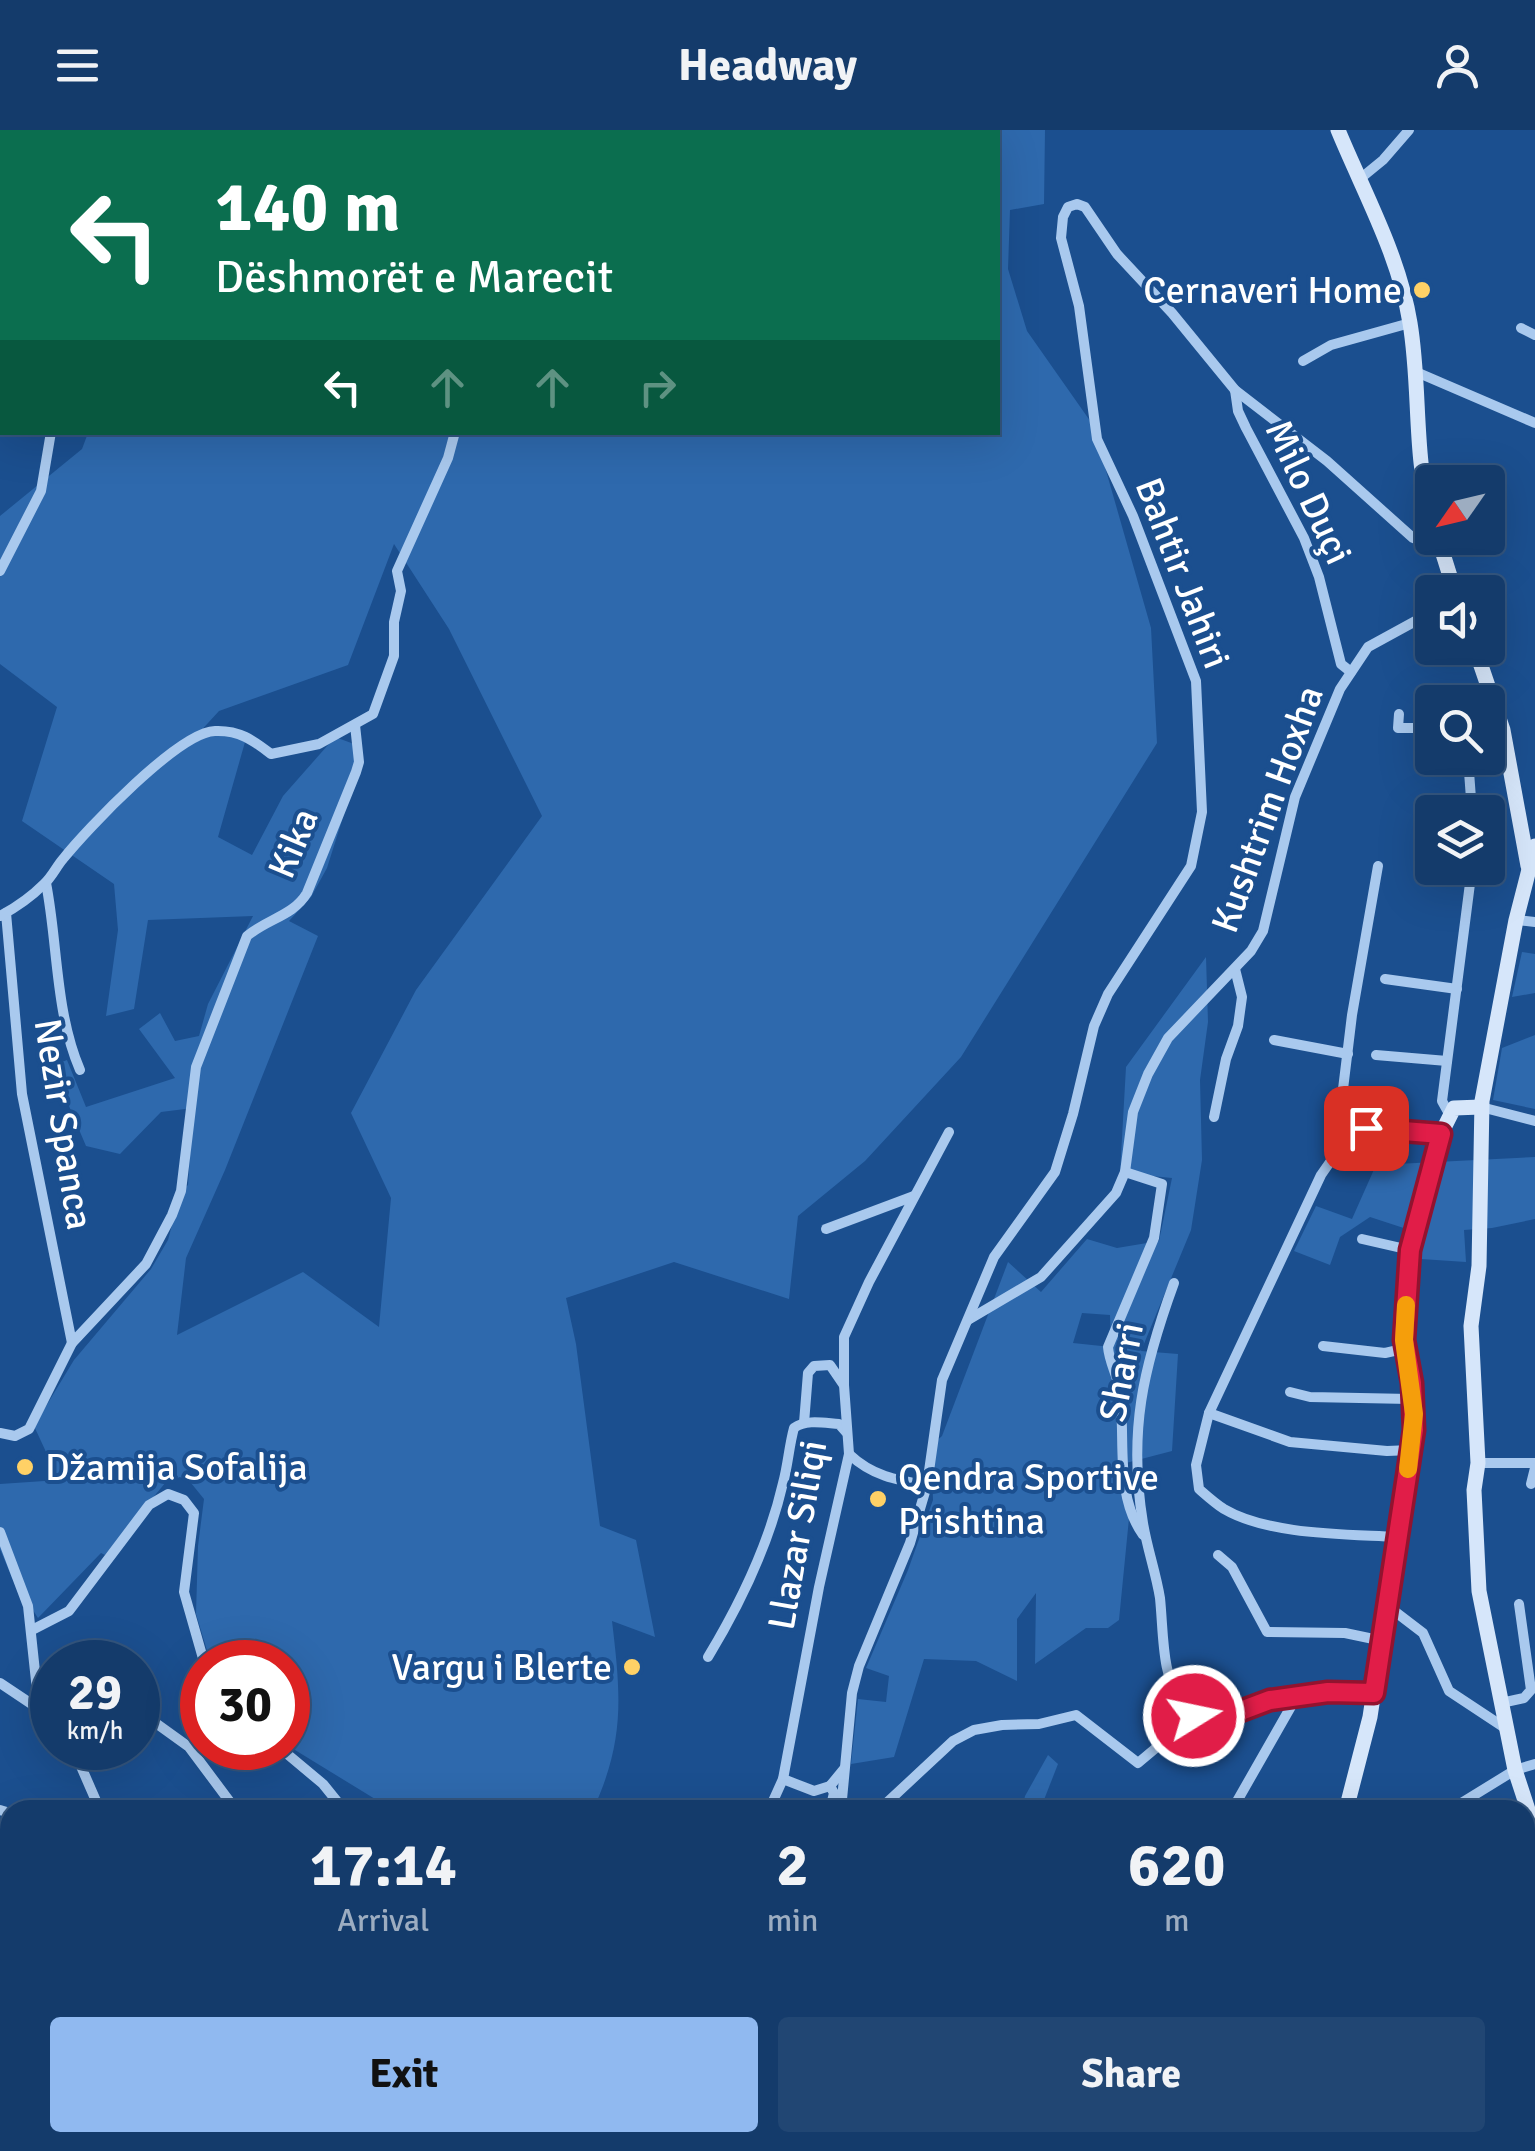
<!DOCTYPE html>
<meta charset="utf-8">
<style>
:root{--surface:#143b6b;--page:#214673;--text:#f1f3f6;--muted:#9dadc1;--line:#33557e;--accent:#90b9f0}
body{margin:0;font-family:Signika,sans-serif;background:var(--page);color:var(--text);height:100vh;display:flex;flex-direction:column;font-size:38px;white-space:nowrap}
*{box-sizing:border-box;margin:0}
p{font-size:32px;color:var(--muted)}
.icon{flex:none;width:55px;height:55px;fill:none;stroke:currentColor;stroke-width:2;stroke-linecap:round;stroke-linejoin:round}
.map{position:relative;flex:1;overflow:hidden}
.sheet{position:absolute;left:0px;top:1670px;width:1535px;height:352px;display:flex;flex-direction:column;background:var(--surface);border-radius:30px 30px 0 0;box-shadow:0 10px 40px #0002,0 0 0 2px var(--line)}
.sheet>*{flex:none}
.banner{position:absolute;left:0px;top:0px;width:1000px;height:305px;box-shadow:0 10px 40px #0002,0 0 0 2px var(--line);background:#0b6e4f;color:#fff;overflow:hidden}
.needle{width:65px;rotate:236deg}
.fabs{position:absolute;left:1415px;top:335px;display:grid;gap:20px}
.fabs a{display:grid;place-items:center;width:90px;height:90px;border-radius:10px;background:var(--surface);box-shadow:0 10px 40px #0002,0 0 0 2px var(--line);font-size:50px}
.speed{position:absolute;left:30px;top:1510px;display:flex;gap:20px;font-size:50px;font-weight:700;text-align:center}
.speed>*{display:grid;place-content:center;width:130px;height:130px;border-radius:50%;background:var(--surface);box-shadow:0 10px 40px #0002,0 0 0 2px var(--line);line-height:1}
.speed small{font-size:25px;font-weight:400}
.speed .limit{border:15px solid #d22;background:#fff;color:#111}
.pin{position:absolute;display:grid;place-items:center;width:85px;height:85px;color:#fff;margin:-42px;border-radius:20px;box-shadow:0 5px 15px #0006}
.me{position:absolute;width:110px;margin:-55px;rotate:80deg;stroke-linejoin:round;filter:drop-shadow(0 0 8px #0008)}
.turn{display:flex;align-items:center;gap:35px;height:210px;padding:0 50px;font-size:45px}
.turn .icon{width:130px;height:130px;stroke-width:2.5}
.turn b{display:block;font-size:70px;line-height:85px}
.lanes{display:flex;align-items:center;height:95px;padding:0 50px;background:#0003;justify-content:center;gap:50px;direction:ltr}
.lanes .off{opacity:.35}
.eta{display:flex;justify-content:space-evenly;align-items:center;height:170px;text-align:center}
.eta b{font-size:60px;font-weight:800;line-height:70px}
.button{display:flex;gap:20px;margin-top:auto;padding:20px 50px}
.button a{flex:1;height:115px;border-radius:10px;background:var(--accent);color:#111;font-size:40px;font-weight:800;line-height:115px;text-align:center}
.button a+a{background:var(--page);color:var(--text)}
header{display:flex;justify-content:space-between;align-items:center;height:130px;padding:0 50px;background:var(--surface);font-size:45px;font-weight:800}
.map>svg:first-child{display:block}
</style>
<header><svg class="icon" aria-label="menu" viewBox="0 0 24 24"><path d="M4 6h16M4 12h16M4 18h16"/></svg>Headway<svg class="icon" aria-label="person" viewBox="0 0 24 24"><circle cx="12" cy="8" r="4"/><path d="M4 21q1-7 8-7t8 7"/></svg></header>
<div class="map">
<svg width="1535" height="2021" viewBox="0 0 1535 2021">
<rect width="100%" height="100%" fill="#1b4f8f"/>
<g fill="#2e69ad" fill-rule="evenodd">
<path d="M0 0H1045L1044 74 1010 80 1008 139 1027 201 1093 295 1151 498 1157 613 961 927 865 1031 798 1086 789 1169 674 1132 566 1168 576 1214 600 1396 636 1410 655 1507 612 1491C621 1566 625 1610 593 1680H393L295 1620 288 1611V1532H214L209 1527 196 1484 198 1416 204 1369 191 1353 180 1347 166 1352 105 1425 101 1423 38 1488 12 1448 0 1419V1354L59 1350 34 1296 74 1230 151 1139 168 1110 181 1061 188 1055 193 978 161 982 120 1024 86 1016 52 936 67 930 86 977 175 948 139 899 160 883 175 911 199 906 208 874 253 786 148 790 134 879 106 886 118 800 114 754 22 691 57 577 0 534V386L82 319 88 303 998 302V2H2L0 258ZM394 414 449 499 542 686 416 860 351 983 391 1068 379 1197 303 1142 177 1205 186 1128 225 1040 318 806 289 791 311 767 327 738 356 646 354 614 335 607 283 666 252 725 218 707 247 605H197L219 581 348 535Z"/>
<path d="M1522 822 1535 824V863L1512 867Z"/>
<path d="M1206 827 1208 892 1200 950 1202 1030 1191 1100 1141 1221 1178 1224 1172 1321 1126 1333 1131 1368 1119 1490 1108 1498H1086L1035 1534 1036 1463 1017 1489V1551L976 1531 924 1529 894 1627 851 1634 858 1569 886 1572 889 1546 866 1538 908 1440 933 1370 931 1316 942 1306 1008 1132 1041 1162 1087 1109 1117 1118 1159 1111 1172 1048 1120 1043 1126 937ZM1082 1183 1110 1185 1111 1217 1073 1213Z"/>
<path d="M1535 905V979L1493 970 1502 918Z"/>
<path d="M1535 1027V1089L1492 1098 1464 1100 1466 1132 1421 1129 1422 1104 1370 1087 1340 1107 1330 1135 1294 1121 1316 1076 1352 1089 1376 1035Z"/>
<path d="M1048 1625 1058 1634 1040 1680H1022L1025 1666Z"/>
<path d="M0 1691 10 1696V1830H0Z"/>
<path d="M1535 1969V2021H1488L1483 2013 1525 2012V1975Z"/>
<path d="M457 2013H954L950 2021H494Z"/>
</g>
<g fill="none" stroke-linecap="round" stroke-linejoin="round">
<g stroke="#9cc4f0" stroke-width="2.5">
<path d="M0 1815 10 1819"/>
<path d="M656 2012 663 2021"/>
</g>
<g stroke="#a9c9ee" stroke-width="10">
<path d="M542 2 543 0"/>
<path d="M1361 48 1383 30 1409 0"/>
<path d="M1521 198 1535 205"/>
<path d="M1303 231 1331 215 1410 193"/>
<path d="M1414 241 1535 293"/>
<path d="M1235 260 1238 281 1246 298 1304 408 1319 447 1341 534 1351 542"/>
<path d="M0 302 2 301"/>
<path d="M0 441 41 361 51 302"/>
<path d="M1399 584 1398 598H1432"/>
<path d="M1468 628 1472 682"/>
<path d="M1378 736 1352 885 1335 1025 1321 1045 1209 1283 1196 1335 1199 1359C1207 1366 1216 1374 1224 1379 1268 1405 1346 1404 1396 1407"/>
<path d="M46 753C58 814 55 882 80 940"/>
<path d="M6 783 22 964 72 1213"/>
<path d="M0 786C15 778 32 766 44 754 52 747 56 737 63 729 87 699 179 602 215 601 239 600 253 610 271 624L319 614 373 584 394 526V492L401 461 397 441 448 328 455 302"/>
<path d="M1516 790 1535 792"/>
<path d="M1385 849 1457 859"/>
<path d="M1274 910 1348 924"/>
<path d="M1376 925 1447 931"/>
<path d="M1481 977 1535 991"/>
<path d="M1453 978 1447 980 1442 971 1472 738"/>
<path d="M1214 987 1226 929 1238 896 1242 867 1235 839"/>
<path d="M1366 998 1441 1004"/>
<path d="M1125 1042 1162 1054 1154 1108 1108 1217C1109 1231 1116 1243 1119 1256 1127 1306 1113 1362 1143 1405"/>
<path d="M826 1099 914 1066"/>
<path d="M1362 1109 1410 1120"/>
<path d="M1174 1153C1143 1238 1128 1302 1143 1393 1147 1418 1156 1443 1160 1468 1164 1508 1161 1543 1183 1579"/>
<path d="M968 1190 1041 1147 1116 1063 1125 1042 1133 982 1148 944 1168 908 1251 821 1263 801 1295 667 1340 559 1368 517 1432 482"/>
<path d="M1323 1216 1385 1223 1407 1218"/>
<path d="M1290 1262 1310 1267 1410 1269"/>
<path d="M1209 1283 1290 1312 1387 1321 1411 1320"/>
<path d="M804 1293 808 1243 814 1236 830 1235 843 1254"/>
<path d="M0 1303 15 1306 29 1299 72 1213 146 1134 172 1085 181 1061 196 937 247 806C269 788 293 786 307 763L356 642 359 632 355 595"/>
<path d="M849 1324C872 1346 896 1350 927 1355"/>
<path d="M1478 1333H1535"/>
<path d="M1531 1354 1535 1338"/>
<path d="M0 1402 28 1476 39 1579"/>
<path d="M1218 1425 1232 1437 1267 1502 1345 1503 1383 1511"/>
<path d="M1389 1477 1423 1503 1449 1561 1508 1600"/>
<path d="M32 1500 69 1481 149 1375 168 1364 184 1370 194 1383 184 1462 204 1532"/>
<path d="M708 1527C740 1474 769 1414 783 1353 788 1335 789 1316 794 1298 806 1289 824 1293 839 1294L846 1302"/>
<path d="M0 1553 39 1579 52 1592"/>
<path d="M1154 1572 1213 1590 1270 1570 1328 1562 1374 1563"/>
<path d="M1501 1573 1524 1568 1531 1560 1519 1474"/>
<path d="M139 1581 189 1617 236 1680"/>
<path d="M73 1618 100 1680"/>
<path d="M280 1618 323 1654 344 1680"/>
<path d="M783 1649 814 1661 830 1656"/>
<path d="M1348 1675 1374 1680"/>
<path d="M0 1680 10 1683"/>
<path d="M769 1680 783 1649 819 1457 849 1324 844 1255V1207L869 1152 949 1002"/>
<path d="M830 1680 834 1663 830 1656 844 1639"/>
<path d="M841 1680 852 1563 859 1536 910 1413 927 1355 942 1250 994 1127 1055 1042 1073 984 1094 896 1108 864 1191 736 1202 682 1196 551 1133 386 1097 309 1079 176 1061 108 1063 87 1068 77 1077 74 1085 77 1117 124 1172 183 1235 260 1327 331 1413 408 1442 420"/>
<path d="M879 1680 953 1611 974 1600 1002 1595 1039 1594 1076 1585 1138 1633 1194 1586"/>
<path d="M1232 1680 1297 1566"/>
<path d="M1450 1680 1515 1640 1535 1634"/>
<path d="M1525 1812 1535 1805"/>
<path d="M1525 1906 1535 1895"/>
<path d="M1009 2012 1012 2021"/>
<path d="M1056 2012 1060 2021"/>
<path d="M1122 2012 1129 2021"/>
<path d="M1238 2012 1254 2021"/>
<path d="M1429 2012 1430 2021"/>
<path d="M613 2021 622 2012"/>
<path d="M1294 2021 1298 2012"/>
</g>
<g stroke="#d6e6fa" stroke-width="15">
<path d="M1338 0C1364 63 1399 125 1410 193 1421 259 1413 326 1432 391"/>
<path d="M1438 408 1455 462"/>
<path d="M1475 518 1503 600 1528 736"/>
<path d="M1535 716 1516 790 1482 971 1479 1136 1471 1196 1478 1333 1474 1360 1479 1461 1515 1640 1535 1701"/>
<path d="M1346 1680 1370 1587 1413 1301 1411 1253 1404 1210 1410 1120 1441 1004 1454 978 1481 977"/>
<path d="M0 1833 10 1836"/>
<path d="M415 2012 447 2021"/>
<path d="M1172 2021 1176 2012"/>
</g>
</g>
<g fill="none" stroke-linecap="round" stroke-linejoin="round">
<g stroke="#92132f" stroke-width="25">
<path id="route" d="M1194 1586 1222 1588 1270 1570 1328 1562 1374 1563 1414 1300 1412 1253 1404 1210 1410 1120 1441 1004 1366 998"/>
</g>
<use href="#route" stroke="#e11d48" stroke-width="18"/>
<path stroke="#f59e0b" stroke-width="18" d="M1406 1175 1404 1210 1414 1284 1408 1339"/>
</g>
<g fill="#ffd166" stroke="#1b4f8f" stroke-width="4">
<circle cx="1422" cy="160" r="10"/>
<circle cx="25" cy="1337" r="10"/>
<circle cx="878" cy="1369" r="10"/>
<circle cx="632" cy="1537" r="10"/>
</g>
<g text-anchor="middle" stroke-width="8" stroke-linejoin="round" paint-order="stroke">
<g font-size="38" fill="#fff" stroke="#1b4f8f" text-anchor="end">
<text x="1402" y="173">Cernaveri Home</text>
<text x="45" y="1350" text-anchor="start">Džamija Sofalija</text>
<text x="898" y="1360" text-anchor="start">Qendra Sportive<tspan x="898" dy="44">Prishtina</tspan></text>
<text x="612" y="1550">Vargu i Blerte</text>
</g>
<g font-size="38" fill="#fff" stroke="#1b4f8f">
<text transform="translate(1309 362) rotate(65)" y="13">Milo Duçi</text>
<text transform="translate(1183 443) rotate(69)" y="13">Bahtir Jahiri</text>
<text transform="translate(1267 679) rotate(-70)" y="13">Kushtrim Hoxha</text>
<text transform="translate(293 713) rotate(-67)" y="13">Kika</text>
<text transform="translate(64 994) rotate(81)" y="13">Nezir Spanca</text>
<text transform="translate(1121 1242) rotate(-79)" y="13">Sharri</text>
<text transform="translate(797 1405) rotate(-80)" y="13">Llazar Siliqi</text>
</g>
</g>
</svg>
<div class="fabs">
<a><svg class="needle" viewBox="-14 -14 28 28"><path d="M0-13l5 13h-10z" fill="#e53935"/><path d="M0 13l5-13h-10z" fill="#9dadc1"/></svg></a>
<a><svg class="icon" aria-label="sound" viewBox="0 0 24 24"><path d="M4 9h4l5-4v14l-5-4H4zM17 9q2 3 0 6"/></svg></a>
<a><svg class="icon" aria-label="search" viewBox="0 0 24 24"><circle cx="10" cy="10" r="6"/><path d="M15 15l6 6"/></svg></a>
<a><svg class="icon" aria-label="layers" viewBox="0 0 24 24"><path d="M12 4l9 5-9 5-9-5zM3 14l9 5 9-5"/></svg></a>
</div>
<div class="speed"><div>29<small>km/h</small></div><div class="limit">30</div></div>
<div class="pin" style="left:1366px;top:998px;background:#d93025"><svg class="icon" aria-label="arrive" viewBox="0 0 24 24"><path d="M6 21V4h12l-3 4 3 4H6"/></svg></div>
<svg class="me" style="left:1194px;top:1586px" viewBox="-20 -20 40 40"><circle r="17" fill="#e11d48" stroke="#fff" stroke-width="3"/><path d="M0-11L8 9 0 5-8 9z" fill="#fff"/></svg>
<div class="banner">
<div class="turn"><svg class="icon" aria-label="left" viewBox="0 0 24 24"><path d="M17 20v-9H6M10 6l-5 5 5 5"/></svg><div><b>140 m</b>Dëshmorët e Marecit</div></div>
<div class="lanes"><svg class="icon" aria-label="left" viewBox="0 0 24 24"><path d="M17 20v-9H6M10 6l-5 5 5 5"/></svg><svg class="icon off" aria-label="ahead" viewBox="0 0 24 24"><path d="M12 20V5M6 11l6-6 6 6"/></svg><svg class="icon off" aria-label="ahead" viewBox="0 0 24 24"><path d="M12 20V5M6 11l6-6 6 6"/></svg><svg class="icon off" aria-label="right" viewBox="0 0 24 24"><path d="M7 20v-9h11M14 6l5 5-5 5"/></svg></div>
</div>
<section class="sheet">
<div class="eta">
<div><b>17:14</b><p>Arrival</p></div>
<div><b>2</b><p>min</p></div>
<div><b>620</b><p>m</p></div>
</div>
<div class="button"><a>Exit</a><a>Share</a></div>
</section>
</div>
